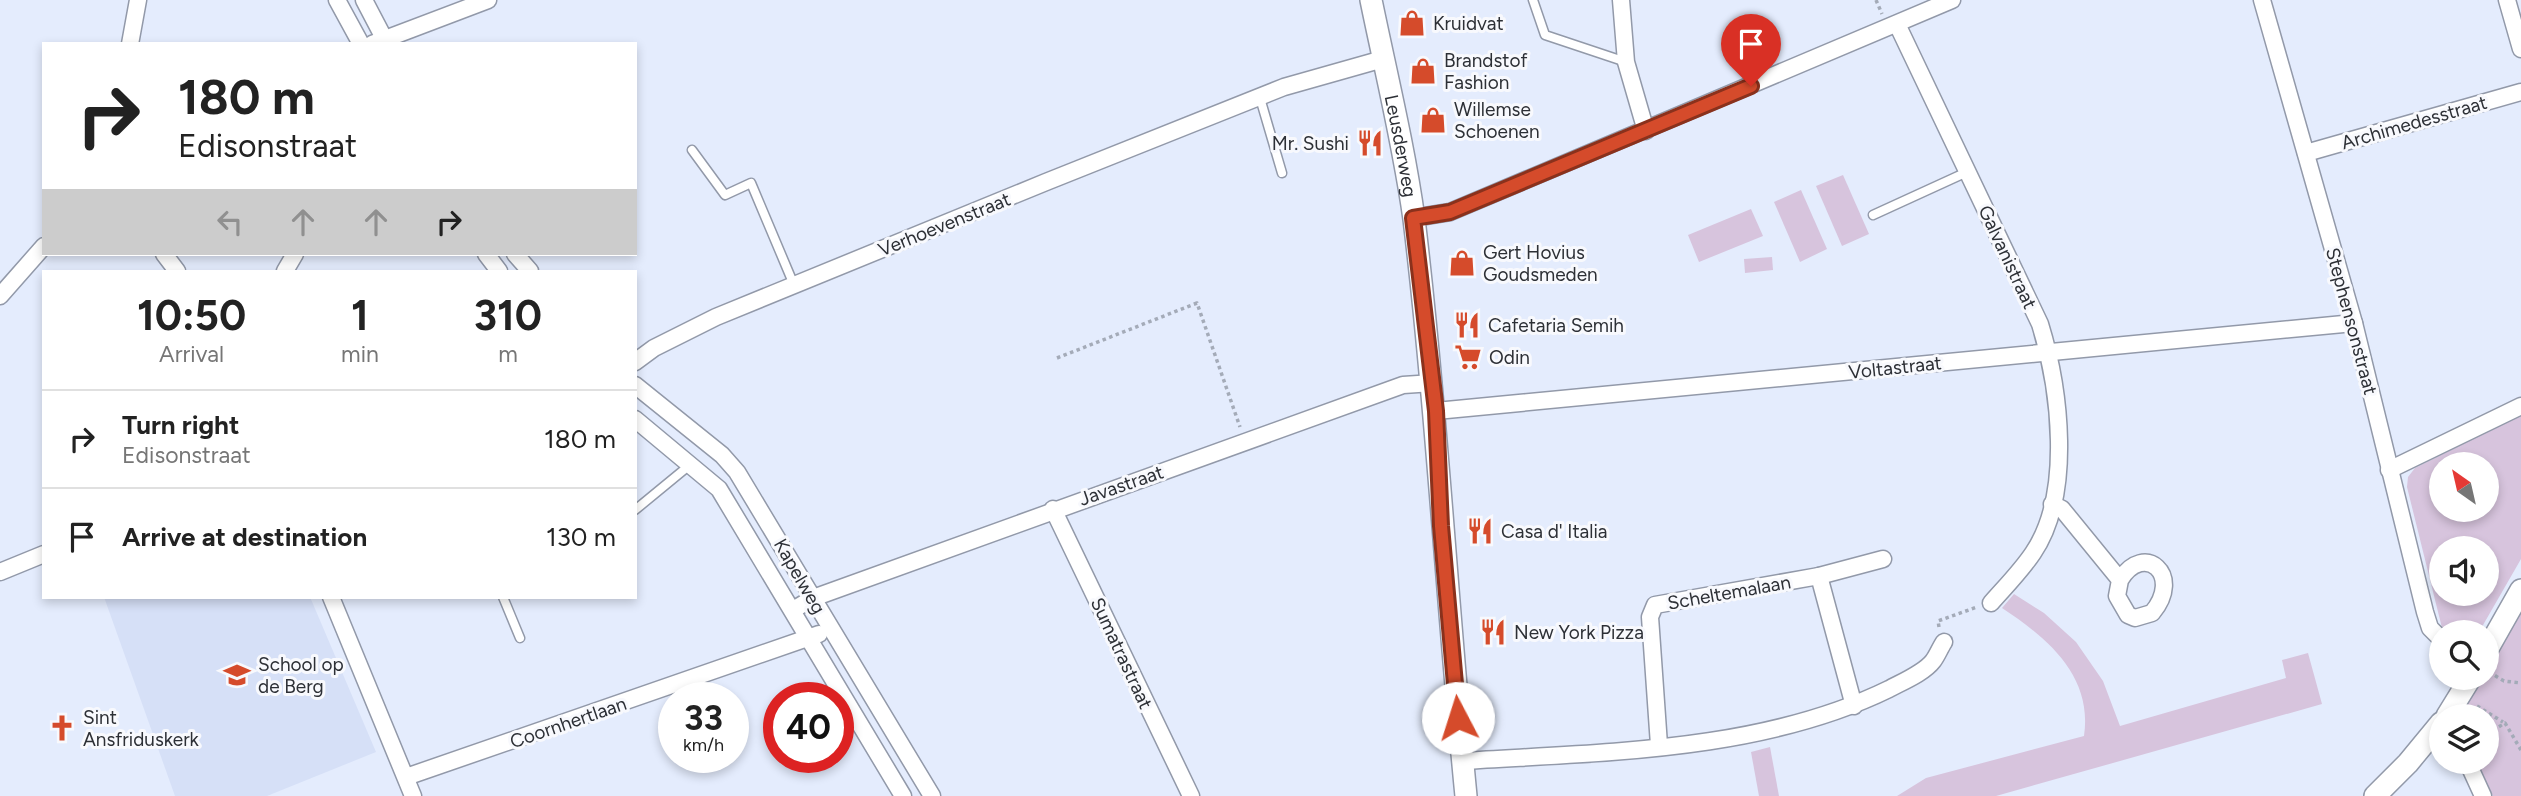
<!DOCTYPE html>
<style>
:root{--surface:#fff;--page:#f6f6f6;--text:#222;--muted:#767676;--line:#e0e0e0}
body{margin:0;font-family:Figtree,sans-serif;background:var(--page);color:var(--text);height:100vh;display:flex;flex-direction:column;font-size:26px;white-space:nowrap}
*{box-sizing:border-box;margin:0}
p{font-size:23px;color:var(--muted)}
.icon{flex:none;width:38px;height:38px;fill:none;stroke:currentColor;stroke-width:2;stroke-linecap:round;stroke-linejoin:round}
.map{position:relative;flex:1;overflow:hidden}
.sheet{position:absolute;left:42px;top:270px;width:595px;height:329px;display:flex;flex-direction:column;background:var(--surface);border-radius:0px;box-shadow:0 4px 10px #0003}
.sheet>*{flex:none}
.banner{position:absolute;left:42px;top:42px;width:595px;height:214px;border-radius:0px;box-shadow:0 4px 10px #0003;background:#fff;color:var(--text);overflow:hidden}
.needle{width:46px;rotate:326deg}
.fabs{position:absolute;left:2429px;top:452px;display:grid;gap:14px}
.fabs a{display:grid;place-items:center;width:70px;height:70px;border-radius:50%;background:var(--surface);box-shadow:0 4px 10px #0003;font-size:35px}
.speed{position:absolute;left:658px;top:682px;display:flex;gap:14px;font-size:35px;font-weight:700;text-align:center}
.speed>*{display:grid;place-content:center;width:91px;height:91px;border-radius:50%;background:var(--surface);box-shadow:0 4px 10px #0003;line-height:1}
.speed small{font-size:18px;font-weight:400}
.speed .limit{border:10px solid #d22;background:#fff;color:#111}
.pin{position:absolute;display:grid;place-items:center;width:60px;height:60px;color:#fff;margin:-72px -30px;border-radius:50% 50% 50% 0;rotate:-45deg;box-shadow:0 0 7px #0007}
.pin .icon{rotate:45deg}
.me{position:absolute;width:77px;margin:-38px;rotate:355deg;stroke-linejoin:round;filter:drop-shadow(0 0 5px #0008)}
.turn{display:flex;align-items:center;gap:24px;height:147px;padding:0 21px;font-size:32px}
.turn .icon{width:91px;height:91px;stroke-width:2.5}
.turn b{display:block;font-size:49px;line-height:60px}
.lanes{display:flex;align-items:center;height:66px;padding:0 21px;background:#0003;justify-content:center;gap:35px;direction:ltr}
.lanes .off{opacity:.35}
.eta{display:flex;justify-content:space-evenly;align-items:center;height:119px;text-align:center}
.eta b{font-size:42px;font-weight:700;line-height:49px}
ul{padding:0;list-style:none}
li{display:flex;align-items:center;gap:21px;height:98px;padding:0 21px;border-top:2px solid var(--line)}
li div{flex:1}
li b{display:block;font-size:26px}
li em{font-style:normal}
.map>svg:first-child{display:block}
</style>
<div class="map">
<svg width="2521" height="796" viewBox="0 0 2521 796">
<rect width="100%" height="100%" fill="#e4ecfd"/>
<path fill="#d6e0f7" d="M104 597H310L376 752 267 796H175Z"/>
<g fill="#d7c4dd" fill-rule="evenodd">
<path d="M1843 175 1869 234 1842 246 1816 186Z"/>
<path d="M1801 190 1827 249 1800 262 1774 202Z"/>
<path d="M1751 209 1763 236 1699 262 1688 235Z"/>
<path d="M1772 257 1773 270 1745 273 1744 259Z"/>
<path d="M2521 415V559L2479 632H2443L2407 487 2408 477 2415 468ZM2441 464H2487V509H2441ZM2441 548H2487V593H2441Z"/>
<path d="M2014 594 2044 613 2076 642 2103 681 2120 726 2286 678 2282 660 2308 653 2322 704 1996 796H1897L1926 778 2084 736C2093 675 2046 637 2002 608Z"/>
<path d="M2521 604V796H2493L2475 761H2487V716H2463V712L2478 677H2487V662Z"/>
<path d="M1770 747 1779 796H1759L1751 752Z"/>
</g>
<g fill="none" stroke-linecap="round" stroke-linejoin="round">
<g stroke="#9299a9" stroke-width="11">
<g id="lane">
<path d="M1533 0 1545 35 1626 62"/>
<path d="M1260 98 1282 173"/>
<path d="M692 150 725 195 751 183 794 285"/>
<path d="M1873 215 1967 172"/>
<path d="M635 510 691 464"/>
<path d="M503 597 520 638"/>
</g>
</g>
<g stroke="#9299a9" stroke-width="19">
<g id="street">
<path d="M337 0 361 44"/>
<path d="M364 0 387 44"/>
<path d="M1621 0 1626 62 1646 131"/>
<path d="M2262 0 2354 323 2425 612 2430 628 2441 639"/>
<path d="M2507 0 2521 49"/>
<path d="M1897 24 2040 324C2060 389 2073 494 2033 553 2021 571 2005 587 1991 603"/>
<path d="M130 44 138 0"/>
<path d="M372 44 488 0"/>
<path d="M2306 153 2521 92"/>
<path d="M1413 218 1450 212 1952 0"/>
<path d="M164 254 177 271"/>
<path d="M486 254 499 271"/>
<path d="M515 254 530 271"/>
<path d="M285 271 295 254"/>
<path d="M0 296 44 246"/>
<path d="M635 362 654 348 716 317 1046 182 1284 87 1383 59"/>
<path d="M635 385 722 455 737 472 932 796"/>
<path d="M1436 411 2354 323"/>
<path d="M635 419 719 489 903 796"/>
<path d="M2389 470 2521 406"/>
<path d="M2052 504 2062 509 2120 580 2117 596 2128 615 2135 618 2152 613C2184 575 2144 541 2120 580"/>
<path d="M1053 509 1191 796"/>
<path d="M0 572 44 554"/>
<path d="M1819 576 1854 706"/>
<path d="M331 597 413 796"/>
<path d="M793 610 813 598 1403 385 1433 383"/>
<path d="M1659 745 1650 617 1655 605 1819 576 1883 559"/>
<path d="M1463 761C1603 752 1760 752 1889 689 1902 682 1924 673 1933 661 1937 656 1940 648 1944 642"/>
<path d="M2467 761 2483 796"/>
<path d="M406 777 819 634"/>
</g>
</g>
<g stroke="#9299a9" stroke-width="24">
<g id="secondary">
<path id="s1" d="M1371 0C1386 73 1404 146 1414 219 1437 411 1447 604 1466 796"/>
<path d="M2487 650 2521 590"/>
<path d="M2447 716 2471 677"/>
<path d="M2375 796 2408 763 2441 723"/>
</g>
</g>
<g stroke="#a4abb8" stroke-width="3.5" stroke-dasharray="3.5 3.5" stroke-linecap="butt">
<path d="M1876 0 1882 14"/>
<path d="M1057 358 1197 303 1240 427"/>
<path d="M1939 627 1938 621 1977 607"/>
<path d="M2489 672 2504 681 2521 683"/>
<path d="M2477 706 2503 722"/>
<path d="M2487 734 2505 723 2521 750"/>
</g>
<use href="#lane" stroke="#fff" stroke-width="8"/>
<use href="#street" stroke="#fff" stroke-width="16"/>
<use href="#secondary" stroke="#fff" stroke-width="21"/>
</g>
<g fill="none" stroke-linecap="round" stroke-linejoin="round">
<g stroke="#8a311c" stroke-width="18">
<path id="route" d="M1458 718 1441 526 1436 411 1413 218 1450 212 1751 86"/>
</g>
<use href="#route" stroke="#d54b2b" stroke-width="12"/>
</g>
<defs>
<g id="shop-bare" transform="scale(2.1)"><path d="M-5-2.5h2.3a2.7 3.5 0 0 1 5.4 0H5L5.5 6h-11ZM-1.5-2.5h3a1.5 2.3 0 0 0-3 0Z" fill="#d54b2b" stroke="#f8f9fd" stroke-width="2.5" paint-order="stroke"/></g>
<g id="restaurant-bare" transform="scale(2.1)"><path d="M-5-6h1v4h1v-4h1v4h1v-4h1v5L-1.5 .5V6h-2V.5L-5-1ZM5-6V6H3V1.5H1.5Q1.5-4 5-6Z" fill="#d54b2b" stroke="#f8f9fd" stroke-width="2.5" paint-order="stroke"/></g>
<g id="supermarket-bare" transform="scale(2.1)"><path d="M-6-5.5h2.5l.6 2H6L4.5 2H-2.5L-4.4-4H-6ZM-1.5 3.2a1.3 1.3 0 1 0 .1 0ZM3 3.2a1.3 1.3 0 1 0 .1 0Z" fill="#d54b2b" stroke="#f8f9fd" stroke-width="2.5" paint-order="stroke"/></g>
<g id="school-bare" transform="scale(2.1)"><path d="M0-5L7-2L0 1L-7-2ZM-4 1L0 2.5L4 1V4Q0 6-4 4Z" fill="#d54b2b" stroke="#f8f9fd" stroke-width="2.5" paint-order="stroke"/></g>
<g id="church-bare" transform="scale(2.1)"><path d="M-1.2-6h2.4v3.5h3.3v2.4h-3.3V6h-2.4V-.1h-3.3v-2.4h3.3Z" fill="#d54b2b" stroke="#f8f9fd" stroke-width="2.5" paint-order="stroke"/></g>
</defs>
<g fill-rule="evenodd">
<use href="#shop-bare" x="1412" y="23"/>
<use href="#shop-bare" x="1423" y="71"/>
<use href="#shop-bare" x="1433" y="120"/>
<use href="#restaurant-bare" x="1370" y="143"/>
<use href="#shop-bare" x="1462" y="263"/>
<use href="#restaurant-bare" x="1467" y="325"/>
<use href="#supermarket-bare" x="1468" y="357"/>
<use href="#restaurant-bare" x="1480" y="531"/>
<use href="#restaurant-bare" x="1493" y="632"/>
<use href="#school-bare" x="237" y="675"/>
<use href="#church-bare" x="62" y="728"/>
</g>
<g text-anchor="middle" stroke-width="6" stroke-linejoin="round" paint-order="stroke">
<g font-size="19" fill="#2d3036" stroke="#f8f9fd" text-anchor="start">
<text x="1433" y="30">Kruidvat</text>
<text x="1444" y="67">Brandstof<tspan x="1444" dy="22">Fashion</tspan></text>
<text x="1454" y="116">Willemse<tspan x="1454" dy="22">Schoenen</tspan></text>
<text x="1349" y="150" text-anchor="end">Mr. Sushi</text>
<text x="1483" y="259">Gert Hovius<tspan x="1483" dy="22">Goudsmeden</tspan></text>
<text x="1488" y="332">Cafetaria Semih</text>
<text x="1489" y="364">Odin</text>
<text x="1501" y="538">Casa d' Italia</text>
<text x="1514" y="639">New York Pizza</text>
<text x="258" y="671">School op<tspan x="258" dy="22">de Berg</tspan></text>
<text x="83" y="724">Sint<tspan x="83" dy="22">Ansfriduskerk</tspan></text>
</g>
<g font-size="19" fill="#2d3036" stroke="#f8f9fd">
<text transform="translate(2414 122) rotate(-16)" y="7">Archimedesstraat</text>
<text dy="7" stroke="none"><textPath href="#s1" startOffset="149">Leusderweg</textPath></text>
<text transform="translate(944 224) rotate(-22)" y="7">Verhoevenstraat</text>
<text transform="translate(2008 257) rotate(65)" y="7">Galvanistraat</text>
<text transform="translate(2352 321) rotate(75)" y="7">Stephensonstraat</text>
<text transform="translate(1895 367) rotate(-6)" y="7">Voltastraat</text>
<text transform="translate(1121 485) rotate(-19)" y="7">Javastraat</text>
<text transform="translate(800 576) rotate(60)" y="7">Kapelweg</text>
<text transform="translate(1729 592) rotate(-10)" y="7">Scheltemalaan</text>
<text transform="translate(1122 653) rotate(65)" y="7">Sumatrastraat</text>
<text transform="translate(568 722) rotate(-19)" y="7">Coornhertlaan</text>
</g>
</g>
</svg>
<div class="fabs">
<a><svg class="needle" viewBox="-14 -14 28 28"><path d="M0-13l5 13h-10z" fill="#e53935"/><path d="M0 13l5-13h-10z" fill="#767676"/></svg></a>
<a><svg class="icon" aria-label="sound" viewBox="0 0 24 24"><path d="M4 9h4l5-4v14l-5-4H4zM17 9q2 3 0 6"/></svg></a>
<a><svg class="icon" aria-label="search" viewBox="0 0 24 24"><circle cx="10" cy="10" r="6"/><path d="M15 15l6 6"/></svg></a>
<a><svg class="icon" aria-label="layers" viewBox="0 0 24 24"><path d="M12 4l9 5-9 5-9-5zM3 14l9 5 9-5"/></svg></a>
</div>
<div class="speed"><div>33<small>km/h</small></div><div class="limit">40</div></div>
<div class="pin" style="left:1751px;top:86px;background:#d93025"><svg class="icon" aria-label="arrive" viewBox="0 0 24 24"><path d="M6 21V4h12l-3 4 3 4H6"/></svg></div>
<svg class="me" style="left:1458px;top:718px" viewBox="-20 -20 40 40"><circle r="19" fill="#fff"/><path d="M0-13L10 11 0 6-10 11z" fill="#d54b2b"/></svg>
<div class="banner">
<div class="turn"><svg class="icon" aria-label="right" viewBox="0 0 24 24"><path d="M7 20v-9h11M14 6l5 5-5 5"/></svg><div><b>180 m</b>Edisonstraat</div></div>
<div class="lanes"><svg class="icon off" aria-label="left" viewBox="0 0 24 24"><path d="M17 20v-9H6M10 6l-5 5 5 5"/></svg><svg class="icon off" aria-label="ahead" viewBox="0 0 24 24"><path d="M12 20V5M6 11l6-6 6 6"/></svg><svg class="icon off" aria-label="ahead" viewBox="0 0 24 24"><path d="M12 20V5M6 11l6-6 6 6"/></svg><svg class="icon" aria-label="right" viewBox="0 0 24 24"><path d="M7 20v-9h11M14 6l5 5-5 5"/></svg></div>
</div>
<section class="sheet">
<div class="eta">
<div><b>10:50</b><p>Arrival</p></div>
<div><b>1</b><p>min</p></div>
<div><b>310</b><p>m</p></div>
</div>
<ul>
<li><svg class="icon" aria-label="right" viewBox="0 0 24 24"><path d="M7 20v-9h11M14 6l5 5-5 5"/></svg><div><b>Turn right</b><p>Edisonstraat</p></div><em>180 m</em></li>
<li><svg class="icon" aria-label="arrive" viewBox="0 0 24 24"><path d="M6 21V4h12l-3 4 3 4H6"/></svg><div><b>Arrive at destination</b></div><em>130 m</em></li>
</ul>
</section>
</div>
